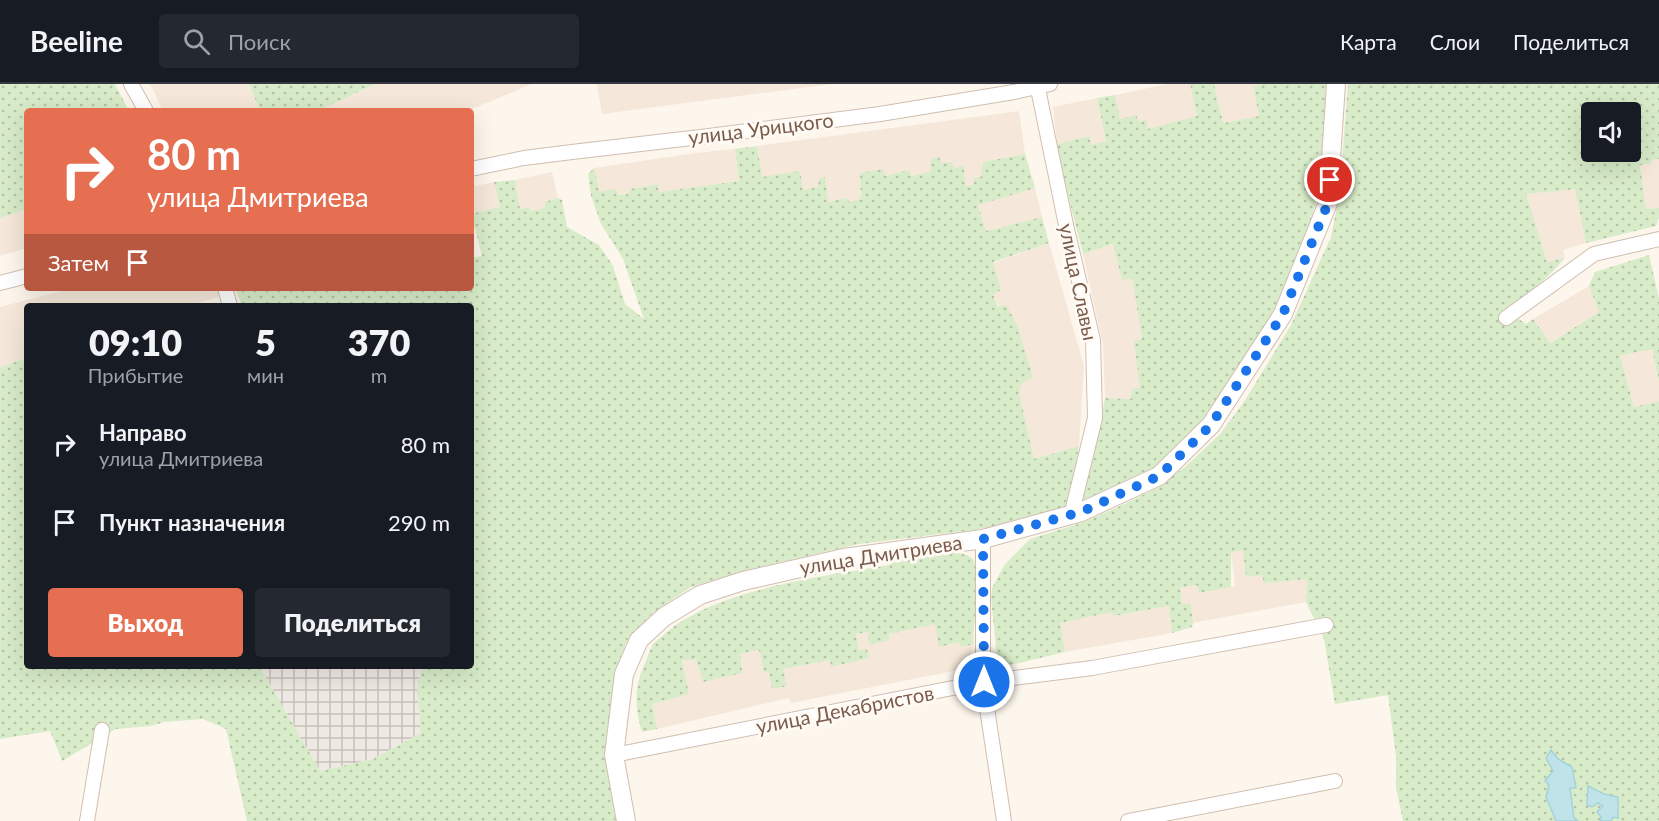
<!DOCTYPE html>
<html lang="ru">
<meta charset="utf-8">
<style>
:root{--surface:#171b24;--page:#242831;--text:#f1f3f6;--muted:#9ea1a6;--line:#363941;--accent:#e76f51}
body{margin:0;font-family:Lato,sans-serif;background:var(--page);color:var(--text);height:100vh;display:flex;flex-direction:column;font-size:22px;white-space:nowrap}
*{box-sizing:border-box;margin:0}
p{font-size:20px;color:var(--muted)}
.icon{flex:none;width:33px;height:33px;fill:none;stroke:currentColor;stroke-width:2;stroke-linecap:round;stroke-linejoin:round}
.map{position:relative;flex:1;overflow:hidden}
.details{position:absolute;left:24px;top:219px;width:450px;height:366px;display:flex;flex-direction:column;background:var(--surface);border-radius:6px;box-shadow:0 6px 24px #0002}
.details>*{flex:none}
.hud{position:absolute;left:24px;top:24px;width:450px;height:183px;border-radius:6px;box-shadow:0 6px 24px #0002;background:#e76f51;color:#fff;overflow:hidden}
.fabs{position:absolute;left:1581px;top:18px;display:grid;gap:12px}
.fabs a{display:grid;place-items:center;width:60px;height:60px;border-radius:6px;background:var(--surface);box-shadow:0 6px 24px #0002;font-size:30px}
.pin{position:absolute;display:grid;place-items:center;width:51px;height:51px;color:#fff;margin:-26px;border:3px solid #fff;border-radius:50%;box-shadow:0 2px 6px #0007}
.me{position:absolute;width:66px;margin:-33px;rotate:0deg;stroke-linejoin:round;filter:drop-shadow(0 0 4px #0008)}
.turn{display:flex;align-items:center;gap:21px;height:126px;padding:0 24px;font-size:27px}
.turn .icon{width:78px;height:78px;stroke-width:2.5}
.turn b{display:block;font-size:42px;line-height:51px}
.then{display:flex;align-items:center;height:57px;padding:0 24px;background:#0003;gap:12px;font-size:22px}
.eta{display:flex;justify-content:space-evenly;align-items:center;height:102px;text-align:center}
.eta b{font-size:36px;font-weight:800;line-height:42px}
.button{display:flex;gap:12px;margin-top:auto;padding:12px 24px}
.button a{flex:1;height:69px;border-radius:6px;background:var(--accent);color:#fff;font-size:24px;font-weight:800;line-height:69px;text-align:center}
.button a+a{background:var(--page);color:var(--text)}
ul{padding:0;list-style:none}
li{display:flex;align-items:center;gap:18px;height:78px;padding:0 24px}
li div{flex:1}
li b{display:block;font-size:22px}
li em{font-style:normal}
header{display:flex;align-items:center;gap:36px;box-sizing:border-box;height:84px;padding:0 30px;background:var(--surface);border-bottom:2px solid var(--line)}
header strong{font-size:28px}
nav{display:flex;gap:33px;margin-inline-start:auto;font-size:21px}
.search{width:420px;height:54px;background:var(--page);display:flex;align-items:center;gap:15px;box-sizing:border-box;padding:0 21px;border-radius:6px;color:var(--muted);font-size:22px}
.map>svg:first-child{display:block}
</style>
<header>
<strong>Beeline</strong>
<div class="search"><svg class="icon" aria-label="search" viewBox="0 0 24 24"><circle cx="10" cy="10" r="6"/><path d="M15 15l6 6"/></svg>Поиск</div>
<nav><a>Карта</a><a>Слои</a><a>Поделиться</a></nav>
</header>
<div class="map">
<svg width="1659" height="737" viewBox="0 0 1659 737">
<defs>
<pattern id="industrial-grid" width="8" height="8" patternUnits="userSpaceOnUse" patternTransform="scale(1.5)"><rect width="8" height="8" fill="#efe9e4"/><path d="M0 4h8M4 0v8" fill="none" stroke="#c7c0bb"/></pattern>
<pattern id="grass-dots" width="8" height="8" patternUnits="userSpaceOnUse" patternTransform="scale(1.5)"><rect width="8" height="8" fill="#d8ecc9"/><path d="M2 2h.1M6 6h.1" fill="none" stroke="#b4c2a5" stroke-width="1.8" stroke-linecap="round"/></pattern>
</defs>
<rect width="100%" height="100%" fill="#fdf6ec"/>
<g fill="#f5e8da">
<path d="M150 0H249L260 27H163Z"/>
<path d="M375 0H532L467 27H318Z"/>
<path d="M597 0H832L602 30Z"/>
<path d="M1167 0H1190L1197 32 1148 45 1139 38 1120 35 1115 11Z"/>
<path d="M1214 0H1262L1253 4 1259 32 1223 39Z"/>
<path d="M1097 14 1106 57 1091 62 1088 52 1057 60 1053 23Z"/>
<path d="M1019 27 1025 70 983 78 981 93 974 94V101L965 102 954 84 910 92 909 87 884 92 883 86 860 89 861 116 849 118 847 114 828 118 819 103 802 106 761 93 757 62Z"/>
<path d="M735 65 739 97 659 108 658 100 630 105V110L618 111 600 108 594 84 696 69Z"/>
<path d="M1659 75V124L1646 125 1640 81 1650 80V76Z"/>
<path d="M552 88 558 114 545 118V124L531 127 529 123 520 125 515 96Z"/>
<path d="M494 98 500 123 471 130V103Z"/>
<path d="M1035 104 1042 133 986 147 978 120Z"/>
<path d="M1575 104 1586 159 1563 166 1565 174 1547 179 1526 110Z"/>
<path d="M27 125V164L0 172V133Z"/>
<path d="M1049 159 1084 282 1079 362 1034 375 1019 309 1021 298 1033 294 993 210V179Z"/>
<path d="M1113 160 1122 195 1132 193 1142 255 1135 257 1140 304 1132 315 1105 314 1103 261 1083 170Z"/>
<path d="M1589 202 1599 228 1549 259 1533 235Z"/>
<path d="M73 204H216L219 213 186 222H27V255L24 256 27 264V274L0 283V223Z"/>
<path d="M1652 265 1659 298V317L1634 323 1620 272Z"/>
<path d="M1243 466 1263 491 1264 499 1307 494 1306 518 1193 539 1191 520H1182L1180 504 1198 501 1200 509 1235 502 1231 468Z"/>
<path d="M1169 522 1172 549 1065 568 1060 539 1113 527 1115 532Z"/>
<path d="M935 540 959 558 961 563 974 560 969 572V584L791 619 789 614 657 645 652 620 689 610 682 578 696 574 703 598 739 570 759 566 764 588 769 587 772 604 783 585 830 576 831 583 859 566 856 550 867 548 869 560 888 550Z"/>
</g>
<path fill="url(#industrial-grid)" d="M259 582H422L417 601 421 649 373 675 320 687Z"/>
<g fill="url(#grass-dots)" fill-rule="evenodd">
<path d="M0 0H115L129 27H27V125L0 134Z"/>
<path d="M249 0H375L318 27H260Z"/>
<path d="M1190 0H1214L1223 39 1259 32 1253 3 1262 0H1326L1322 78 1315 123 1299 174 1279 221 1204 335 1179 364 1156 383 1103 410 1082 418 1098 352 1105 314 1131 315 1132 305 1140 304 1134 257 1142 255 1132 194 1122 196 1113 160 1083 170 1062 88 1057 60 1089 52 1091 61 1106 57 1097 14 1115 11 1120 35 1136 31 1139 38 1146 36 1148 45 1197 32Z"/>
<path d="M1348 0H1659V75L1651 76V80L1640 81 1646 125 1659 124V132L1656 142 1586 159 1575 105 1526 110 1547 178 1565 174C1548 194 1528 211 1505 226L1526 240 1533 235 1550 259 1599 228 1589 202 1595 188 1649 171 1659 214V298L1652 265 1620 272 1634 323 1659 317V737H1403L1396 704V672L1388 611 1335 620 1324 555 1306 518 1307 495 1264 499 1262 491 1246 493 1243 466 1231 468V503L1199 509 1197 501 1180 504 1182 520H1191L1193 539 1192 543 1172 549 1169 522 1114 532 1112 528 1060 539 1065 568 998 584 991 514 992 504 1005 480 1030 455 1081 439 1118 423 1157 404 1185 383 1220 350 1244 318 1291 241 1331 153 1339 113ZM1592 28H1630V68H1592Z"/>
<path d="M757 62 762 93 800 87 803 106 818 103 819 95 825 93 828 118 847 114 849 118 861 115 860 89 883 85 885 92 909 86 911 92 930 88 931 75 939 73 941 79 952 78 954 84 964 82 965 102 974 101V94L981 93 983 78 1025 70 1035 104 978 121 986 147 1042 133 1049 159 993 178 1001 206 993 210 998 223 1006 221 1017 241 1033 294 1022 299 1019 309 1034 375 1079 362 1069 423 1009 440 974 446 859 460 747 486 691 503 654 528 629 553 617 582 609 632V697L616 737H247L226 645 203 635 164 638 151 642 116 645 62 677 50 647 0 655V283L27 274V582H259L320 687 373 675 421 649 417 601 422 582H471V222H242L235 204H471V174L482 172 475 144 471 145V130L500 123 494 98 515 96 520 125 529 123 531 127 545 124V118L558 114 562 116 567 143 599 161 613 182 625 220 644 235 623 175 601 140 591 112 588 90 594 84 600 108 616 105 618 111 629 110 630 105 658 100 659 108 739 97 735 65Z"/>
<path d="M954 468 967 471 974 476C976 490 977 505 976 520 976 534 972 546 974 560L960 563 959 558 939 563 935 540 889 550V556L869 561 867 548 856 550 859 566 867 565 869 574 831 583 830 576 783 585 787 602 772 605 769 588 764 589 759 566 740 570 742 589 703 598 696 575 682 577 689 610 652 620 657 645 642 648C634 621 634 603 646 577 648 572 650 565 653 560 657 556 663 552 667 548 718 505 824 492 889 481L894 477Z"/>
</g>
<g fill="#bfe3e8" stroke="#a5d3da" stroke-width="1.5">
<path d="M1551 666 1558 675 1572 683 1576 704H1570L1574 734 1578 737H1556L1546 713 1549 701 1545 697 1553 687 1546 674Z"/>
<path d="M1588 702 1604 710 1618 713V734L1613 733 1611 737H1600L1601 733 1597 728 1603 722 1598 719 1592 723 1587 721Z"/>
</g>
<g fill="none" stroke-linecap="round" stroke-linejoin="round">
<g stroke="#d1beb0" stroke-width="16">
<g id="minor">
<path d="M131 0 146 27"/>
<path d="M1037 0 1066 141 1093 256 1095 334 1071 432"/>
<path d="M471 85 524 74 572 68 709 52 880 30 1014 8 1050 0"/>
<path d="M0 199 27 192"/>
<path d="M225 204 230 222"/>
<path d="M1506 234 1594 170 1659 155"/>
<path d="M983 455V598L1004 737"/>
<path d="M614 671 983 598 1092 584 1326 541"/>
<path d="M87 737 102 646"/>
<path d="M1128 737 1335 697"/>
</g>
</g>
<g stroke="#d1beb0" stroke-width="20">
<path id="tertiary" d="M626 737 614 671 624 590 639 556 664 533 700 511 743 497 844 474 983 455 1081 428 1159 392 1211 341 1283 230 1328 119 1336 0"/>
</g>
<use href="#minor" stroke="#fff" stroke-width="14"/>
<use href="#tertiary" stroke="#fff" stroke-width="18"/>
</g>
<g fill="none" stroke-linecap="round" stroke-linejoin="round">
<path stroke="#1a73e8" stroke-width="10" stroke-dasharray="0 18" d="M984 598 983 455 1081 428 1159 392 1211 341 1283 230 1328 119 1330 96"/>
</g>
<g text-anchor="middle" stroke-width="6" stroke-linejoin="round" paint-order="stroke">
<g font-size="20" fill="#7a5c4d" stroke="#fffaf3">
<text transform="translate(761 45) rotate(-7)" y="7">улица Урицкого</text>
<text transform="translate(1078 198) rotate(78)" y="7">улица Славы</text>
<text transform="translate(881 471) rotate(-9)" y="7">улица Дмитриева</text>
<text transform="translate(845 626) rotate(-11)" y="7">улица Декабристов</text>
</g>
</g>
</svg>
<div class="fabs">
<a><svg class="icon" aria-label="sound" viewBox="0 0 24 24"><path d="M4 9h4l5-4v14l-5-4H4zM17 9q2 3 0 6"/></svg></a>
</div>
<div class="pin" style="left:1330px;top:96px;background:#d93025"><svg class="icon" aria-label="arrive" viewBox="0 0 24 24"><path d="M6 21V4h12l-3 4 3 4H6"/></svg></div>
<svg class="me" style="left:984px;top:598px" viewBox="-20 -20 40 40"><circle r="17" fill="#1a73e8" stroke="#fff" stroke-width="3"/><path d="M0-11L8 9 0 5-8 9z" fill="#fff"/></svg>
<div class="hud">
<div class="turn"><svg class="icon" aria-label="right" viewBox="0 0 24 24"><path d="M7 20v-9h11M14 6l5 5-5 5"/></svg><div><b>80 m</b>улица Дмитриева</div></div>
<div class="then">Затем<svg class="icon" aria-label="arrive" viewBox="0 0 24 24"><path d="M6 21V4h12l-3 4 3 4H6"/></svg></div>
</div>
<section class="details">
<div class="eta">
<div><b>09:10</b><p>Прибытие</p></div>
<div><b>5</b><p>мин</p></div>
<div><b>370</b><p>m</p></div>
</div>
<ul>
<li><svg class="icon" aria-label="right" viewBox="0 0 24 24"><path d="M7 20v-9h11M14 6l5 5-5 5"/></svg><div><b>Направо</b><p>улица Дмитриева</p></div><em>80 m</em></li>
<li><svg class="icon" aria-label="arrive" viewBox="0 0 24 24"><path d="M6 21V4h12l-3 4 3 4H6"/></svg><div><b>Пункт назначения</b></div><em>290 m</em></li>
</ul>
<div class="button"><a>Выход</a><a>Поделиться</a></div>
</section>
</div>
